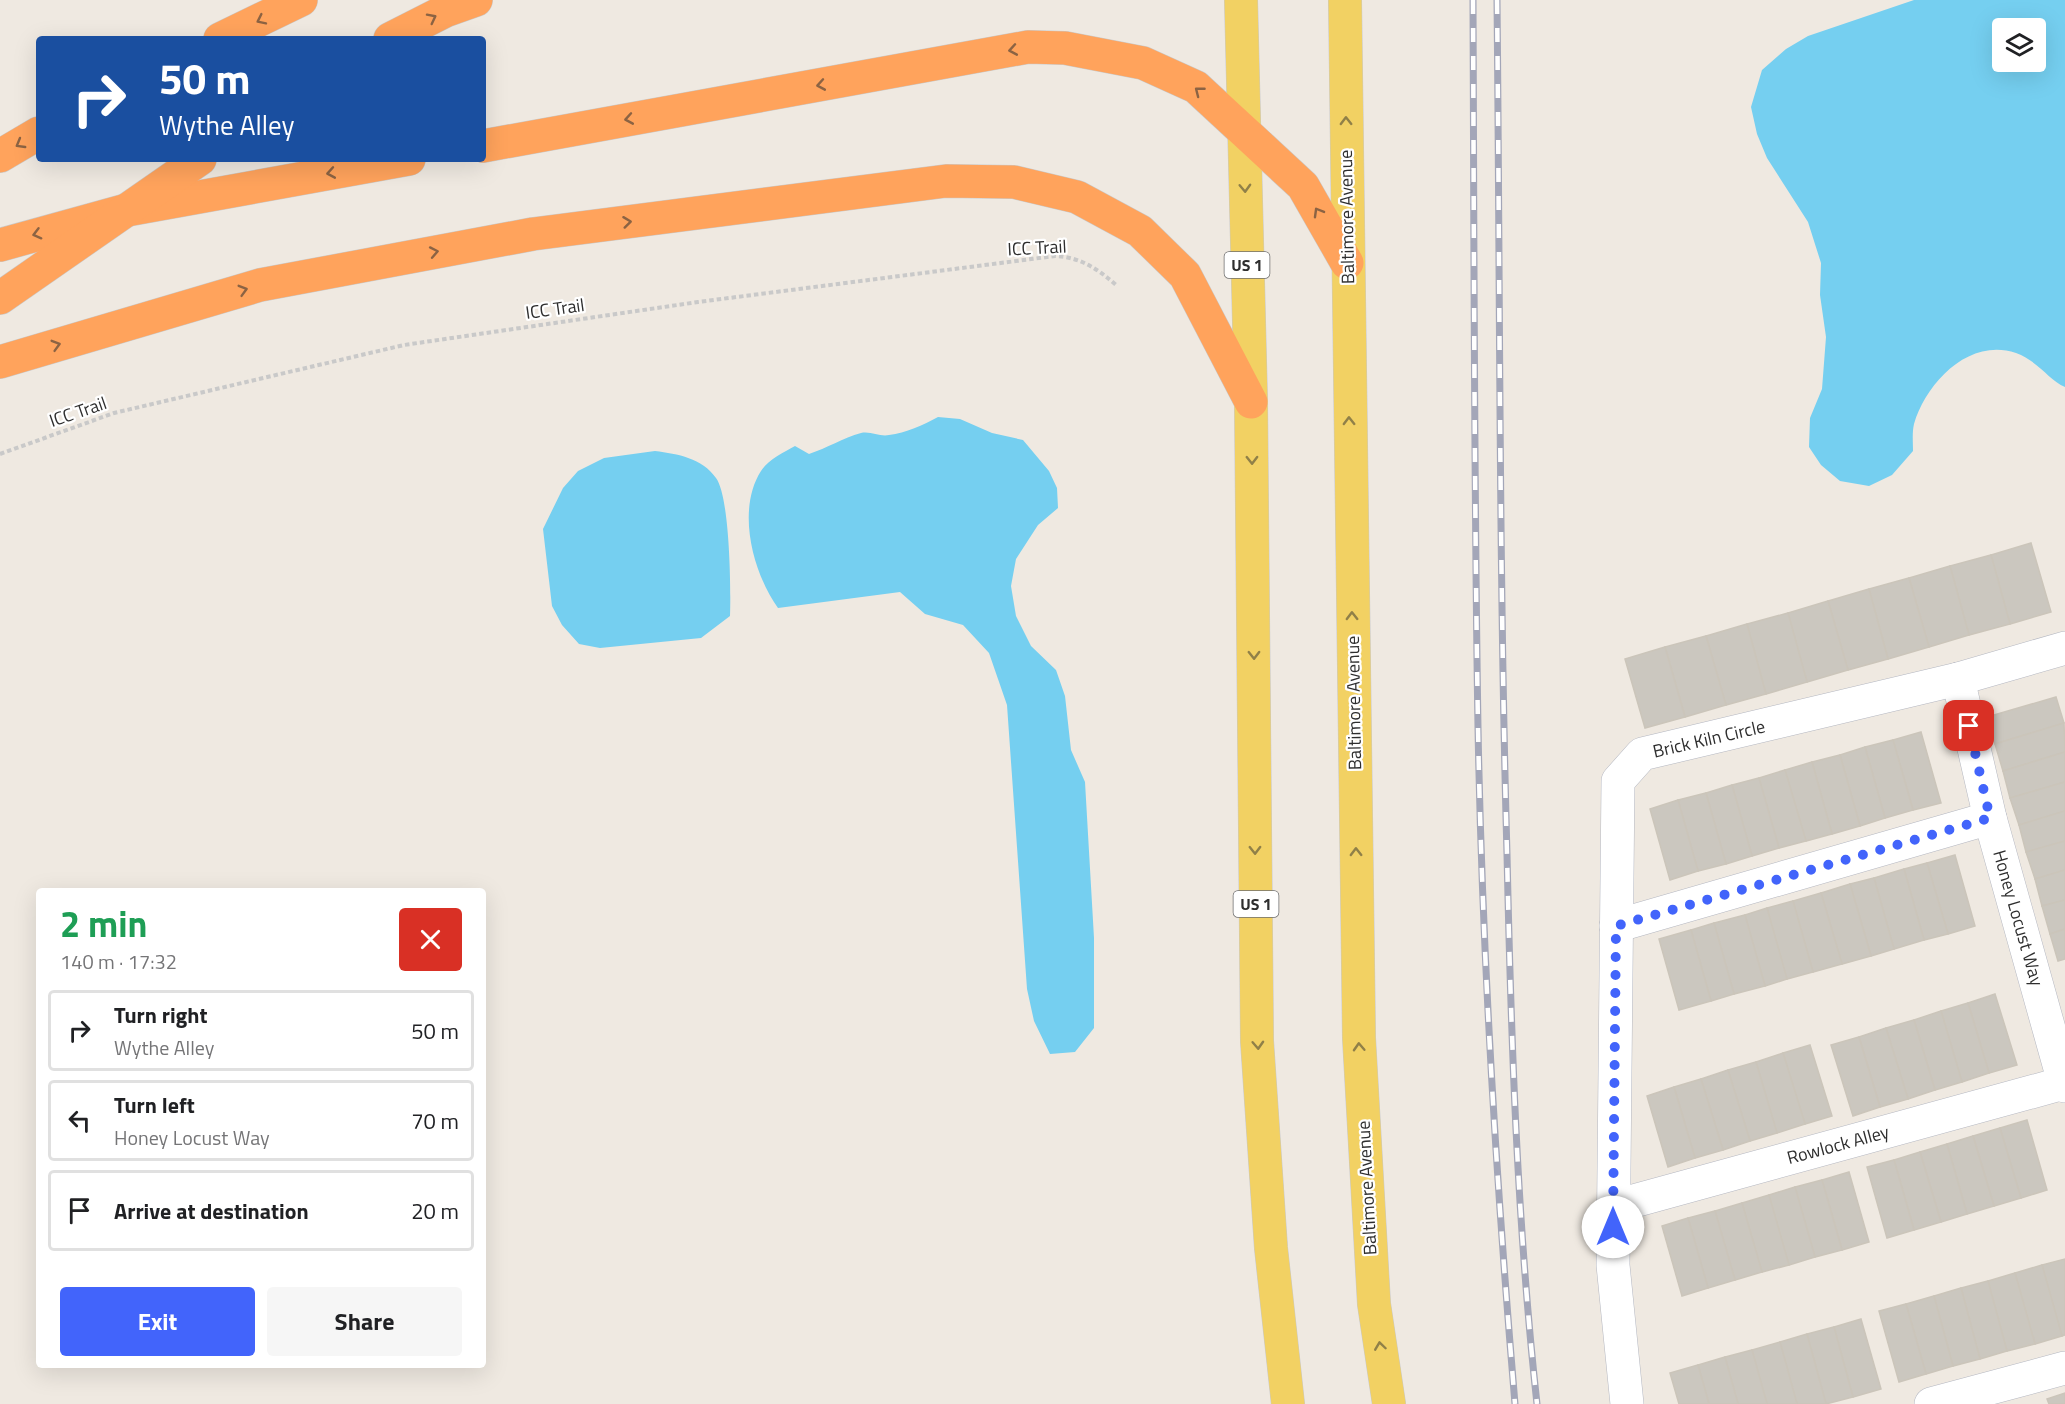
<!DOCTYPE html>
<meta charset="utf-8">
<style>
:root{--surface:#fff;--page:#f6f6f6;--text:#202124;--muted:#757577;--line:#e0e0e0;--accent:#4264fb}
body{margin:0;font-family:"Titillium Web",sans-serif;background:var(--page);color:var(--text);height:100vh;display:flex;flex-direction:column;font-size:22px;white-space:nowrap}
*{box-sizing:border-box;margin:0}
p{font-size:20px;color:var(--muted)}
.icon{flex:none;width:33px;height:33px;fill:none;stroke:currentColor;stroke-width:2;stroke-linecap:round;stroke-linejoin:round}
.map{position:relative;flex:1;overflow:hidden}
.side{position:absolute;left:36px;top:888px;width:450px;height:480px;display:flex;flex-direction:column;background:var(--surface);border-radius:6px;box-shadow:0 6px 24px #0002}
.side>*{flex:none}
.banner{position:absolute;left:36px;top:36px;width:450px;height:126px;border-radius:6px;box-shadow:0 6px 24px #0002;background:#1a4fa0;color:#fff;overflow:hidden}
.buttons{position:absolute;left:1992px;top:18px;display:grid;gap:12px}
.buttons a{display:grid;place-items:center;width:54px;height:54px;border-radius:6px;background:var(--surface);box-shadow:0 6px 24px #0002;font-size:30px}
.pin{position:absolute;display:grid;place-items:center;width:51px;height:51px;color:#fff;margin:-26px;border-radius:12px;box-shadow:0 3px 9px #0006}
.me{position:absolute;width:66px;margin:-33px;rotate:0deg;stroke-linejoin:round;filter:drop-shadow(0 0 4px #0008)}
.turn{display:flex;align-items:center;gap:21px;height:126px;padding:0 24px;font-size:27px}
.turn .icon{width:78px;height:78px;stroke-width:2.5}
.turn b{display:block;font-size:42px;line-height:51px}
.round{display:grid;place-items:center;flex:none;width:63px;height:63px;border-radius:6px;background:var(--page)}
.overview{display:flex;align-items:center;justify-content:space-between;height:102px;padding:0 24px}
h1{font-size:36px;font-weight:700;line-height:45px;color:#1e9e55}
.cta{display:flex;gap:12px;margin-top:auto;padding:12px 24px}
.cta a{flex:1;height:69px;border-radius:6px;background:var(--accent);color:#fff;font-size:24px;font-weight:700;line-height:69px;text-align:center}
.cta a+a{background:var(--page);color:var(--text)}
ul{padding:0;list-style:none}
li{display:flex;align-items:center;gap:18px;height:81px;margin:0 12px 9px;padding:0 12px;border:3px solid var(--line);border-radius:6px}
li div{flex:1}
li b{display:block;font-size:22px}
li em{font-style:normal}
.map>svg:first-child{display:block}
</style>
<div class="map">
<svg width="2065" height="1404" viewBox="0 0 2065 1404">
<rect width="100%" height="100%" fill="#efe9e1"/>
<g fill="#75cff0" fill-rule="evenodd">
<path d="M1914 0H2065V387C2049 380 2038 361 2016 353 1969 337 1926 383 1914 424 1912 432 1913 443 1913 451L1892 475 1869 486 1840 481 1821 465 1809 447 1810 418 1822 389 1826 337 1820 295 1821 263 1808 222 1767 158 1757 134 1751 107 1762 70 1786 49 1808 36ZM2002 28H2036V62H2002Z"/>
<path d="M938 417 960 419 992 433 1023 440 1049 471 1057 488 1058 508 1038 525 1016 559 1011 586 1016 616 1031 646 1056 670 1065 696 1071 750 1085 782 1094 938V1028L1075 1052 1050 1054 1034 1021 1027 989 1007 705 989 653 963 625 925 614 900 592 778 608C753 573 736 510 761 471 768 460 784 452 795 446L809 454C827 448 843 438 861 433 871 431 880 437 889 435 906 433 923 425 938 417Z"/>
<path d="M655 451C678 454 702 458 716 478 730 497 731 590 730 616L701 638 600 648 579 644 562 625 552 606 543 529 563 488 578 471 604 458Z"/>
</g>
<g fill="#cbc7bf" stroke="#cbc5ba" stroke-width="1.5">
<path d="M2031 543 2051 612 2010 624 1991 555Z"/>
<path d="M1991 555 2010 624 1969 635 1950 566Z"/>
<path d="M1950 566 1969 635 1929 647 1909 578Z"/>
<path d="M1909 578 1929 647 1888 659 1869 589Z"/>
<path d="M1869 589 1888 659 1848 670 1828 601Z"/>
<path d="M1828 601 1848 670 1807 682 1788 613Z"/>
<path d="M1788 613 1807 682 1766 694 1747 624Z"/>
<path d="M1747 624 1766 694 1726 705 1706 636Z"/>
<path d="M1706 636 1726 705 1685 717 1665 647Z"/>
<path d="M1665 647 1685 717 1645 728 1625 659Z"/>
<path d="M2056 697 2064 723 1995 744 1987 717Z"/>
<path d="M2064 723 2065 752 2003 771 1995 744Z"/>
<path d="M1921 732 1941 803 1913 810 1893 740Z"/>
<path d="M1893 740 1913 810 1885 818 1865 747Z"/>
<path d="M1865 747 1885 818 1860 826 1840 755Z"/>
<path d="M2065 752V782L2010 798 2003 771Z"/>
<path d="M1840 755 1860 826 1832 834 1812 762Z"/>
<path d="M1812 762 1832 834 1806 841 1785 770Z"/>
<path d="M1785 770 1806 841 1779 848 1759 778Z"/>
<path d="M1759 778 1779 848 1752 856 1732 785Z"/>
<path d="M2065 782V811L2019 825 2010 798Z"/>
<path d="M1732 785 1752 856 1726 864 1706 793Z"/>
<path d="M1706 793 1726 864 1698 871 1678 800Z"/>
<path d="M1678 800 1698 871 1670 880 1650 809Z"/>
<path d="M2065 811V841L2026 852 2019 825Z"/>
<path d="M2065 841V870L2035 879 2026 852Z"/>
<path d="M1955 855 1975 926 1948 934 1927 863Z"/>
<path d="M1927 863 1948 934 1924 940 1904 869Z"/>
<path d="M1904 869 1924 940 1894 949 1874 878Z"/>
<path d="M2065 870V900L2042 906 2035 879Z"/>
<path d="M1874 878 1894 949 1871 956 1850 884Z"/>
<path d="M1850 884 1871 956 1842 964 1821 893Z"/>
<path d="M1821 893 1842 964 1813 972 1793 901Z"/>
<path d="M2065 900V929L2050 934 2042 906Z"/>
<path d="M1793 901 1813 972 1787 979 1767 908Z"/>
<path d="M1767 908 1787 979 1765 986 1745 915Z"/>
<path d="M1745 915 1765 986 1734 994 1714 923Z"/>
<path d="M1714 923 1734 994 1711 1001 1691 930Z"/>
<path d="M2065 929V959L2058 961 2050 934Z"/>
<path d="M1691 930 1711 1001 1679 1010 1659 939Z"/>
<path d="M1995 994 2017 1065 1989 1073 1968 1003Z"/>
<path d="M1968 1003 1989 1073 1962 1082 1941 1011Z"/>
<path d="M1941 1011 1962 1082 1935 1090 1914 1020Z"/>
<path d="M1914 1020 1935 1090 1908 1099 1886 1028Z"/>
<path d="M1886 1028 1908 1099 1880 1107 1859 1037Z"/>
<path d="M1859 1037 1880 1107 1853 1116 1831 1045Z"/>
<path d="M1810 1045 1832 1116 1805 1124 1783 1053Z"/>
<path d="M1783 1053 1805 1124 1777 1133 1756 1062Z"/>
<path d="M1756 1062 1777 1133 1750 1141 1728 1070Z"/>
<path d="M1728 1070 1750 1141 1723 1150 1701 1079Z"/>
<path d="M1701 1079 1723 1150 1695 1158 1674 1087Z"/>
<path d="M1674 1087 1695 1158 1668 1167 1647 1096Z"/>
<path d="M2027 1120 2047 1190 2021 1198 2000 1128Z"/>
<path d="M2000 1128 2021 1198 1994 1206 1973 1136Z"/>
<path d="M1973 1136 1994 1206 1967 1214 1947 1144Z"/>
<path d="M1947 1144 1967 1214 1941 1222 1920 1152Z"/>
<path d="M1920 1152 1941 1222 1914 1230 1894 1160Z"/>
<path d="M1894 1160 1914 1230 1887 1238 1867 1167Z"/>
<path d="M1849 1172 1869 1242 1842 1250 1822 1180Z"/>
<path d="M1822 1180 1842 1250 1815 1257 1795 1187Z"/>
<path d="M1795 1187 1815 1257 1789 1265 1769 1195Z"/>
<path d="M1769 1195 1789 1265 1762 1272 1742 1203Z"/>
<path d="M1742 1203 1762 1272 1735 1280 1715 1211Z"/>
<path d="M1715 1211 1735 1280 1708 1288 1688 1218Z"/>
<path d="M1688 1218 1708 1288 1682 1296 1662 1226Z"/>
<path d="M2065 1259V1335L2062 1336 2042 1265Z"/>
<path d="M2042 1265 2062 1336 2035 1344 2015 1273Z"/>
<path d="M2015 1273 2035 1344 2007 1351 1988 1281Z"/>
<path d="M1988 1281 2007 1351 1980 1359 1961 1288Z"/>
<path d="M1961 1288 1980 1359 1953 1366 1934 1296Z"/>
<path d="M1934 1296 1953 1366 1926 1374 1906 1304Z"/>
<path d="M1906 1304 1926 1374 1899 1382 1879 1311Z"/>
<path d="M1861 1319 1881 1389 1853 1397 1834 1327Z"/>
<path d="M1834 1327 1853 1397 1826 1404 1807 1334Z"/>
<path d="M1807 1334 1826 1404H1797L1780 1342Z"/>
<path d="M1780 1342 1797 1404H1767L1752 1350Z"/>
<path d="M1752 1350 1767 1404H1738L1725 1357Z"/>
<path d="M1725 1357 1738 1404H1709L1698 1365Z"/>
<path d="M1698 1365 1709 1404H1679L1670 1373Z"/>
<path d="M2065 1393V1404H2049L2047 1399Z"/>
</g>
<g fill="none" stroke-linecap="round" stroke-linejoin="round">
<g stroke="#b4b7c1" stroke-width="34">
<g id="minor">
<path d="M1958 679 1990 818 2065 1086"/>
<path d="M1616 926 1990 818"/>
<path d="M1612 1207 2064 1083"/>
<path d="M1627 1404 1613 1265 1618 781 1642 754 1958 679 2065 648"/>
<path d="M1931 1404 2065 1368"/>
</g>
</g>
<g stroke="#c9c9c9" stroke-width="34">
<g id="major">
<path d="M1241 0 1251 402 1257 1041 1271 1248 1288 1404"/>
<path d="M1345 0 1359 1038 1374 1304 1389 1404"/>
</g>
</g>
<g stroke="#c9c9c9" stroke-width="34">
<g id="highway">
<path d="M220 39 301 0"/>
<path d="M390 39 445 11 476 0"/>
<path d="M483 146 1028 47 1065 48 1143 63 1196 87 1303 186 1347 263"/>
<path d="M0 156 39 133"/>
<path d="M0 245 127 210 409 159"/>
<path d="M0 298 200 159"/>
<path d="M0 362 260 285 533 234 946 181 1014 182 1077 197 1140 231 1185 275 1251 402"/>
</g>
</g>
<path stroke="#c9c9c9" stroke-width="4" stroke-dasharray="4.5 3" stroke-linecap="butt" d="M0 454 114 413 404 345 698 302 1055 256C1080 257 1098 269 1116 285"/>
<use href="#minor" stroke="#fff" stroke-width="33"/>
<use href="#major" stroke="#f2d163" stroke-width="33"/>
<use href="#highway" stroke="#ffa35c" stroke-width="33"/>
<g stroke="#a3a6b8" stroke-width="7">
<g id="rail">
<path d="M1473 0C1474 242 1474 485 1478 727 1482 953 1496 1179 1515 1404"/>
<path d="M1497 0C1500 285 1499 570 1507 854 1511 1037 1517 1222 1537 1404"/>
</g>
</g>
<use href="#rail" stroke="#fff" stroke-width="4.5" stroke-dasharray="14" stroke-linecap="butt"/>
</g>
<defs><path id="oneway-chevron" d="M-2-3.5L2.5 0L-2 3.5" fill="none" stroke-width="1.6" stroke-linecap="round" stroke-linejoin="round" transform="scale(1.5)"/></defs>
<g stroke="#8c6343">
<use href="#oneway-chevron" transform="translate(432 18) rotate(-27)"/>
<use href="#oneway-chevron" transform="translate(261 20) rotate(154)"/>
<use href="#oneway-chevron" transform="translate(1013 50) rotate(170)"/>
<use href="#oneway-chevron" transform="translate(821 85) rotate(170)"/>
<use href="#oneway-chevron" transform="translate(1199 91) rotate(-142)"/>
<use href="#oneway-chevron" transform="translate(629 119) rotate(170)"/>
<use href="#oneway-chevron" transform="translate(20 144) rotate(150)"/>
<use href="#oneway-chevron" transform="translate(331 173) rotate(170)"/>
<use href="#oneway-chevron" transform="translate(1318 212) rotate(-120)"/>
<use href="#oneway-chevron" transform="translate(627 222) rotate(-7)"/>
<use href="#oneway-chevron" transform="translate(37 234) rotate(165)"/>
<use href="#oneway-chevron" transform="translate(434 252) rotate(-11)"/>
<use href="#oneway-chevron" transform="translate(243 290) rotate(-16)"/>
<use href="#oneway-chevron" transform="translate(56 345) rotate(-16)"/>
</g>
<g stroke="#908048">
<use href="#oneway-chevron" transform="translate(1346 121) rotate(-91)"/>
<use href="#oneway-chevron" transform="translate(1245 188) rotate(88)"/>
<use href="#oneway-chevron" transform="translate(1349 421) rotate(-91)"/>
<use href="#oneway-chevron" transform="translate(1252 460) rotate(89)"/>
<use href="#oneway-chevron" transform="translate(1352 616) rotate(-91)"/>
<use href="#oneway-chevron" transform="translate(1254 655) rotate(89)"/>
<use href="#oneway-chevron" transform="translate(1255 850) rotate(89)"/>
<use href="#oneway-chevron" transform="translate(1356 852) rotate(-91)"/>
<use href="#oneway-chevron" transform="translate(1258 1045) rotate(87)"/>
<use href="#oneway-chevron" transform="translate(1359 1047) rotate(-93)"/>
<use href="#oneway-chevron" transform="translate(1380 1346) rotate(-98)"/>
</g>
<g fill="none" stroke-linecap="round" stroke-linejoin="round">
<path stroke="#4264fb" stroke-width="10" stroke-dasharray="0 18" d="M1613 1227 1616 926 1990 818 1969 726"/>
</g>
<g text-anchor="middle" stroke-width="4.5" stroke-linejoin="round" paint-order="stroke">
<g fill="#fff" stroke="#6d6d6d" stroke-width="1.5">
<rect x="1224.5" y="252" width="45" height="26" rx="4.5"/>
<rect x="1233.5" y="891" width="45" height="26" rx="4.5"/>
</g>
<g font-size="16" font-weight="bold" fill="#2e2e2e">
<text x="1247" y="271">US 1</text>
<text x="1256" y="910">US 1</text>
</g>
<g font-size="18" fill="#2e2e2e" stroke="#fff">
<text transform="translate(1347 217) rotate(-91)" y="6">Baltimore Avenue</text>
<text transform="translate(1037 248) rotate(-3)" y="6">ICC Trail</text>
<text transform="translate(555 309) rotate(-8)" y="6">ICC Trail</text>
<text transform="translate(78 412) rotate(-19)" y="6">ICC Trail</text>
<text transform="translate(1354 703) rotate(-91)" y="6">Baltimore Avenue</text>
<text transform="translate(1709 739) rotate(-13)" y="6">Brick Kiln Circle</text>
<text transform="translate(2018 918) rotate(74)" y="6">Honey Locust Way</text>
<text transform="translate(1838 1145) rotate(-15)" y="6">Rowlock Alley</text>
<text transform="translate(1367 1188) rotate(-93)" y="6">Baltimore Avenue</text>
</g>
</g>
</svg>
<div class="buttons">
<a><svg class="icon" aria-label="layers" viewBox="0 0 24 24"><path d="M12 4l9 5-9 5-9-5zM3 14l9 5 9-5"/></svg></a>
</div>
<div class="pin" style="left:1969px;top:726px;background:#d93025"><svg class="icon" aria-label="arrive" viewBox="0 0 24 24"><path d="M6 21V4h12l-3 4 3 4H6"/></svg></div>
<svg class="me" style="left:1613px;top:1227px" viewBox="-20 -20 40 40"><circle r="19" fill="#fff"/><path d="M0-13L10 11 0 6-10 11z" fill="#4264fb"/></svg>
<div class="banner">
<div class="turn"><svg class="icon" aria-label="right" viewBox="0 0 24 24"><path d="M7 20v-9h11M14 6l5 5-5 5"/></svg><div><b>50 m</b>Wythe Alley</div></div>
</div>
<section class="side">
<div class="overview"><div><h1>2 min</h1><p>140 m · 17:32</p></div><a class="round" style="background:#d93025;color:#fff"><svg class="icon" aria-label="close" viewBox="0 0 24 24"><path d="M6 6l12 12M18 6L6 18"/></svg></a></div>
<ul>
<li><svg class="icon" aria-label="right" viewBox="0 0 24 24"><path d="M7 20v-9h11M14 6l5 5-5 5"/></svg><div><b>Turn right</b><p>Wythe Alley</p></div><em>50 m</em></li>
<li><svg class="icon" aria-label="left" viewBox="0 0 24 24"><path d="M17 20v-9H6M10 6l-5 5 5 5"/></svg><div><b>Turn left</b><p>Honey Locust Way</p></div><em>70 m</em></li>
<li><svg class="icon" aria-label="arrive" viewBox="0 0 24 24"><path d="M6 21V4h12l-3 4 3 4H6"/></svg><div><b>Arrive at destination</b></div><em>20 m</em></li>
</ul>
<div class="cta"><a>Exit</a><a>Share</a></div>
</section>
</div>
